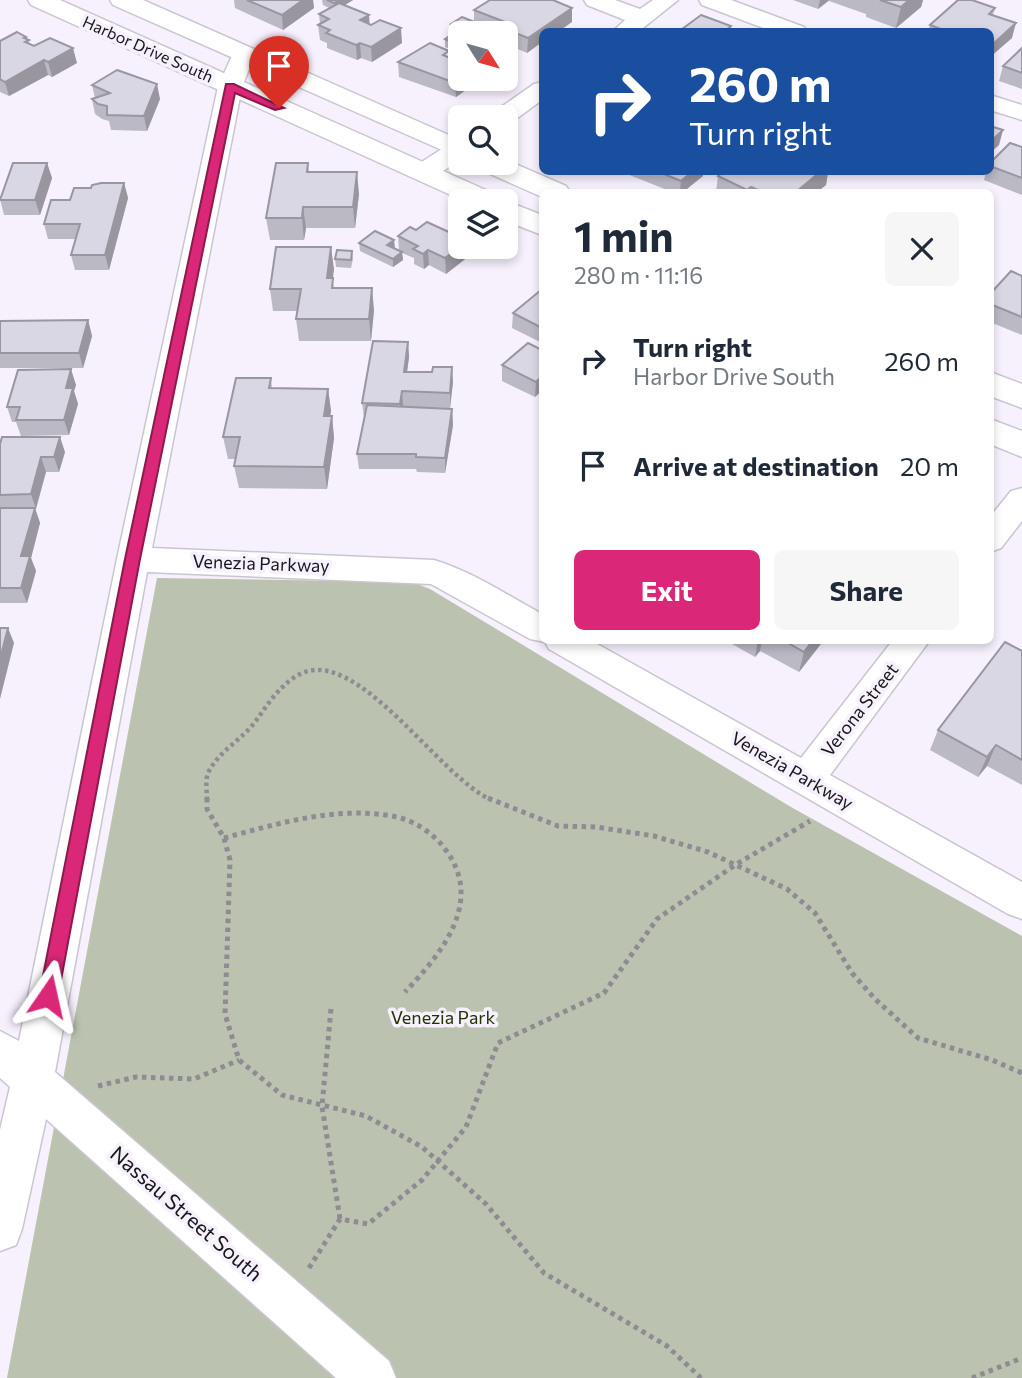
<!DOCTYPE html>
<meta charset="utf-8">
<style>
:root{--surface:#fff;--page:#f6f6f7;--text:#1f2937;--muted:#747a83;--accent:#db2777}
body{margin:0;font-family:Commissioner,sans-serif;background:var(--page);color:var(--text);height:100vh;display:flex;flex-direction:column;font-size:26px;white-space:nowrap}
*{box-sizing:border-box;margin:0}
p{font-size:23px;color:var(--muted)}
.icon{flex:none;width:38px;height:38px;fill:none;stroke:currentColor;stroke-width:2;stroke-linecap:round;stroke-linejoin:round}
.map{position:relative;flex:1;overflow:hidden}
.details{position:absolute;left:539px;top:189px;width:455px;height:455px;display:flex;flex-direction:column;background:var(--surface);border-radius:10px;box-shadow:0 4px 10px #0003}
.details>*{flex:none}
.guide{position:absolute;left:539px;top:28px;width:455px;height:147px;border-radius:10px;box-shadow:0 4px 10px #0003;background:#1a4fa0;color:#fff;overflow:hidden}
.needle{width:46px;rotate:127deg}
.fabs{position:absolute;left:448px;top:21px;display:grid;gap:14px}
.fabs a{display:grid;place-items:center;width:70px;height:70px;border-radius:10px;background:var(--surface);box-shadow:0 4px 10px #0003;font-size:35px}
.pin{position:absolute;display:grid;place-items:center;width:60px;height:60px;color:#fff;margin:-72px -30px;border-radius:50% 50% 50% 0;rotate:-45deg;box-shadow:0 0 7px #0007}
.pin .icon{rotate:45deg}
.me{position:absolute;width:77px;margin:-38px;rotate:11deg;stroke-linejoin:round;filter:drop-shadow(0 0 5px #0008)}
.turn{display:flex;align-items:center;gap:24px;height:147px;padding:0 35px;font-size:32px}
.turn .icon{width:91px;height:91px;stroke-width:2.5}
.turn b{display:block;font-size:49px;line-height:60px}
.round{display:grid;place-items:center;flex:none;width:74px;height:74px;border-radius:10px;background:var(--page)}
.head{display:flex;align-items:center;justify-content:space-between;height:119px;padding:0 35px}
h1{font-size:42px;font-weight:700;line-height:52px}
.action{display:flex;gap:14px;margin-top:auto;padding:14px 35px}
.action a{flex:1;height:80px;border-radius:10px;background:var(--accent);color:#fff;font-size:28px;font-weight:700;line-height:80px;text-align:center}
.action a+a{background:var(--page);color:var(--text)}
ul{padding:0;list-style:none}
li{display:flex;align-items:center;gap:21px;height:105px;padding:0 35px}
li div{flex:1}
li b{display:block;font-size:26px}
li em{font-style:normal}
.map>svg:first-child{display:block}
</style>
<div class="map">
<svg width="1022" height="1378" viewBox="0 0 1022 1378">
<rect width="100%" height="100%" fill="#f7f1fe"/>
<path fill="#bbc3b0" d="M157 578 412 582 430 589 791 807 1022 936V1378H7Z"/>
<g fill="none" stroke-linecap="round" stroke-linejoin="round">
<g stroke="#cac5d1" stroke-width="3">
<g id="minor">
<path d="M584 0H615L640 9 653 0H678L638 32H612L625 20 587 5Z"/>
<path d="M699 0H731L804 27 807 32H774L702 5Z"/>
<path d="M243 47 251 49 255 54 242 87 152 548 434 560C473 572 507 595 542 614V640H590L801 758 893 640H930L830 775 1022 882V919L1008 914 549 649 545 642 530 639 431 584 147 572 55 1072 389 1361 396 1378H336L46 1119 22 1229 16 1245 0 1251V1130L10 1087 0 1078V1031L19 1041 117 559 218 87 235 49Z"/>
<path d="M542 82V100L512 122 506 124V117H491L494 112 534 84Z"/>
<path d="M990 95 1022 105V120L990 110Z"/>
<path d="M460 140V159C446 169 432 182 414 177L410 172 414 167 451 143Z"/>
<path d="M1022 488V521L1001 548 990 552V517L1011 491Z"/>
</g>
</g>
<g stroke="#cac5d1" stroke-width="3">
<g id="tertiary">
<path d="M28 0H60L497 195 501 201H464L31 5Z"/>
<path d="M110 0H143L460 140V158L113 5Z"/>
<path d="M506 160 566 186 570 192H542V197L479 169 475 163H506Z"/>
<path d="M506 201 542 215V235L506 221Z"/>
<path d="M990 372 1022 384V408L990 396Z"/>
<path d="M990 419 1022 431V457L990 444Z"/>
</g>
</g>
<path stroke="#8e8b93" stroke-width="4.5" stroke-dasharray="3.5 3.5" stroke-linecap="butt" d="M207 800C207 792 205 780 208 773 219 750 244 739 258 718 269 702 281 685 298 675 356 642 441 780 492 800"/>
<g stroke="#8e8b93" stroke-width="5" stroke-dasharray="4.5 4.5" stroke-linecap="butt">
<path d="M207 798V809L224 838 230 860 225 1014 239 1060 282 1095 366 1116 422 1147 486 1204 544 1273 667 1346 701 1378"/>
<path d="M488 798 558 826 596 827 654 836 708 852 787 889 815 913 852 973 875 999 918 1038 992 1060 1022 1073"/>
<path d="M224 838C280 823 339 805 397 817 415 821 434 834 445 849 485 901 442 953 405 992"/>
<path d="M331 1009 322 1106 340 1219"/>
<path d="M98 1086 136 1077 194 1079 239 1060"/>
<path d="M309 1268 340 1219 368 1224 422 1180 466 1127 498 1043 604 993 657 919 735 865 810 821"/>
<path d="M972 1378 1022 1358"/>
</g>
<use href="#minor" fill="#fff" fill-rule="evenodd"/>
<use href="#tertiary" fill="#fff" fill-rule="evenodd"/>
</g>
<g fill="#bbb9c4">
<path d="M234 0H313L314 8 283 30 235 8Z"/>
<path d="M322 0H353L345 5 369 15V24L402 43 372 62 361 58 357 60 327 48V43L320 40 318 25 320 24 319 14 329 8 323 5Z"/>
<path d="M793 0H923L921 7 896 28 866 17V14L829 1 818 9Z"/>
<path d="M995 8 993 15 1012 38 990 57V32H928L930 25Z"/>
<path d="M474 10 572 22 542 32V42L527 53 506 44V33H495L482 28V33H460V53L445 47V39L455 33 451 32V24L474 22Z"/>
<path d="M26 37 30 44 77 63 52 77 48 75 9 96 0 92V41Z"/>
<path d="M1022 48V89L999 81 1003 66Z"/>
<path d="M450 57 476 83 456 97 399 77 398 62Z"/>
<path d="M92 85 160 99 147 131 111 130 109 121 102 119 95 114 92 99 95 98Z"/>
<path d="M1022 147V195L984 180 986 172H990V163Z"/>
<path d="M47 163 52 178 40 215H4L0 199Z"/>
<path d="M308 163 309 172 359 194 355 228H306L304 240H270L266 218Z"/>
<path d="M627 172H703V176L683 192H672L627 174Z"/>
<path d="M723 172H828L826 185 817 192H716L718 176Z"/>
<path d="M124 183 128 198 109 270H75L71 255 75 239H48L44 224 70 200 91 188Z"/>
<path d="M398 236 474 252 446 274 429 265 424 269 414 264V258L402 253 403 260 393 267 360 251 359 243 395 248 399 250Z"/>
<path d="M352 251 353 259 351 268 336 267 335 259Z"/>
<path d="M334 269 332 278 334 288 374 310 371 341H299L296 319 298 311H273L270 289Z"/>
<path d="M1022 276V335L990 322V294Z"/>
<path d="M542 291V343L512 328 513 313Z"/>
<path d="M88 320 92 336 83 368H0V321Z"/>
<path d="M408 342 409 357 407 372 453 382 450 408 403 407 452 409 453 425 445 473 417 472 416 469H359L357 454 364 418 362 403Z"/>
<path d="M542 350 535 397 502 381V365Z"/>
<path d="M271 378 272 388 328 389 331 411 330 416H332L334 438 327 489 239 488 234 466 236 459H228L223 437Z"/>
<path d="M76 385 74 391 78 404 69 435 21 436 16 422H12L7 407Z"/>
<path d="M0 444 65 452 59 472H46L35 509 40 523 31 558 36 571 27 603H0Z"/>
<path d="M732 640H824L799 672 760 651 755 657 732 644Z"/>
<path d="M1022 651V785L987 766 978 777 930 750 938 730Z"/>
</g>
<g fill="#9996a0">
<path d="M303 0H313L314 8 283 30 282 15Z"/>
<path d="M340 0H353L335 11 334 3Z"/>
<path d="M820 0H829L818 9Z"/>
<path d="M909 0H923L921 7 896 28 901 7Z"/>
<path d="M572 8V22L558 32H542V42L527 53 528 38Z"/>
<path d="M369 15 370 29 360 20Z"/>
<path d="M1016 23 1012 38 990 57 993 44Z"/>
<path d="M482 25V33H471V32Z"/>
<path d="M401 28 402 43 372 62 371 47Z"/>
<path d="M360 43 361 58 357 60 356 45Z"/>
<path d="M73 48 77 63 52 77 48 62Z"/>
<path d="M44 60 48 75 9 96 5 82Z"/>
<path d="M461 79H476V83L456 97 455 83Z"/>
<path d="M157 84 160 99 147 131 144 116Z"/>
<path d="M1003 130 999 145 990 153V142Z"/>
<path d="M47 163 52 178 40 215 35 200Z"/>
<path d="M357 172 359 194 355 228 353 207Z"/>
<path d="M692 172H703V176L683 192H680L681 181Z"/>
<path d="M820 172H828L826 185 817 192H796Z"/>
<path d="M124 183 128 198 109 270 105 255Z"/>
<path d="M303 207 306 228 304 240 302 218Z"/>
<path d="M394 240 395 248 388 253 387 245Z"/>
<path d="M331 247 334 269 330 300 327 278Z"/>
<path d="M460 247H474V252L446 274 445 258Z"/>
<path d="M428 250 429 265 424 269 423 254Z"/>
<path d="M402 252 403 260 393 267V259Z"/>
<path d="M372 288 374 310 371 341 369 319Z"/>
<path d="M88 320 92 336 83 368 79 353Z"/>
<path d="M408 342 409 357 405 387 404 372Z"/>
<path d="M452 367 453 382 450 408V393Z"/>
<path d="M71 369 76 385 74 391 78 404 69 435 64 420 66 388Z"/>
<path d="M542 376V391L535 397 536 382Z"/>
<path d="M328 389 331 411 327 437 324 416Z"/>
<path d="M402 391 403 406 401 419 400 404Z"/>
<path d="M452 409 453 425 445 473V458Z"/>
<path d="M332 416 334 438 327 489 324 467Z"/>
<path d="M60 437 65 452 59 472 54 457Z"/>
<path d="M41 457 46 472 36 509 31 494Z"/>
<path d="M35 508 40 523 31 558 36 571 27 603 21 588V556Z"/>
<path d="M8 628 14 643 0 699V659Z"/>
<path d="M758 640H762L760 651 755 657Z"/>
<path d="M813 640H824L799 672 804 652Z"/>
<path d="M996 745 987 766 978 777 987 757Z"/>
</g>
<g fill="#dad7e4" stroke="#9996a0" stroke-width="2">
<path d="M247 0H303L282 15Z"/>
<path d="M327 0H340L334 3Z"/>
<path d="M490 0H553L572 8 528 38 498 26 505 22 474 10Z"/>
<path d="M880 0H909L901 7Z"/>
<path d="M958 0H972L995 8 989 14 1016 23 993 44 990 43V32H949L930 25Z"/>
<path d="M339 3 369 15 360 20 371 25 380 20 401 28 371 47 360 43 356 45 326 33 330 30 318 25 329 19 319 14Z"/>
<path d="M701 15 731 26 724 32H678Z"/>
<path d="M462 17 482 25 471 32 451 24Z"/>
<path d="M17 32 26 37 24 38 29 40 25 42 34 46 50 38 73 48 48 62 44 60 5 82 0 79V41Z"/>
<path d="M456 32 460 34V46L445 39Z"/>
<path d="M430 43 449 51 443 55 460 62 461 79 455 83 398 62Z"/>
<path d="M1022 48V73L1003 66Z"/>
<path d="M117 70 157 84 144 116 107 115V106L98 104 92 99 110 93 92 85Z"/>
<path d="M990 126 1003 130 990 142Z"/>
<path d="M1010 143 1022 147V178L990 166V163Z"/>
<path d="M13 163H47L35 200H0Z"/>
<path d="M276 163H308L307 172H357L353 207H303L302 218H266Z"/>
<path d="M659 172H692L681 181Z"/>
<path d="M723 172H820L796 192H752L756 189 751 187 747 190 718 176Z"/>
<path d="M101 183H124L105 255H71L80 224H44L51 200H70L74 188H91L92 185Z"/>
<path d="M427 222 451 233 456 229 460 231V247L445 258 428 250 423 254 413 249 418 246 398 236 410 227 416 230Z"/>
<path d="M375 231 394 240 387 245 402 252 393 259 359 243Z"/>
<path d="M276 247H331L327 278H333L332 288H372L369 319H296L301 289H270Z"/>
<path d="M337 250 352 251 351 260 335 259Z"/>
<path d="M1011 271 1022 276V317L990 304V294Z"/>
<path d="M541 290 542 291V328L513 313Z"/>
<path d="M88 320 79 353H0V321Z"/>
<path d="M373 341 408 342 404 372H432L433 367H452L450 393 402 391 400 404 362 403Z"/>
<path d="M528 343 542 350V376L536 382 502 365Z"/>
<path d="M71 369 66 388H73L64 420H16L20 407H7L18 370Z"/>
<path d="M236 378H271L269 388 328 389 324 416H332L324 467 234 466 240 437H223Z"/>
<path d="M367 405 452 409 445 458 416 457V454H357Z"/>
<path d="M2 437H60L54 457H41L31 494 0 495V444Z"/>
<path d="M0 508H35L21 556H30L21 588H0Z"/>
<path d="M0 628H8L0 659Z"/>
<path d="M783 640H813L804 652Z"/>
<path d="M1005 642 1022 651V760L996 745 987 757 938 730Z"/>
</g>
<path fill="#db2777" stroke="#8e194d" stroke-width="2" d="M226 84H234L284 108 275 110 235 93 140 559 58 996 55 1002 48 1004 42 1002 39 996 125 559Z"/>
<g text-anchor="middle" stroke-width="7" stroke-linejoin="round" paint-order="stroke">
<g font-size="16" fill="#17161a" stroke="#f7f1fe">
<text transform="translate(148 49) rotate(24)" y="6">Harbor Drive South</text>
</g>
<g font-size="18" fill="#17161a" stroke="#f7f1fe">
<text transform="translate(261 564) rotate(2)" y="6">Venezia Parkway</text>
<text transform="translate(860 710) rotate(-52)" y="6">Verona Street</text>
<text transform="translate(792 771) rotate(30)" y="6">Venezia Parkway</text>
</g>
<g font-size="18" fill="#243202" stroke="#f7f1fe">
<text x="443" y="1024">Venezia Park</text>
</g>
<g font-size="21" fill="#17161a" stroke="#f7f1fe">
<text transform="translate(186 1214) rotate(41)" y="7">Nassau Street South</text>
</g>
</g>
</svg>
<div class="fabs">
<a><svg class="needle" viewBox="-14 -14 28 28"><path d="M0-13l5 13h-10z" fill="#e53935"/><path d="M0 13l5-13h-10z" fill="#747a83"/></svg></a>
<a><svg class="icon" aria-label="search" viewBox="0 0 24 24"><circle cx="10" cy="10" r="6"/><path d="M15 15l6 6"/></svg></a>
<a><svg class="icon" aria-label="layers" viewBox="0 0 24 24"><path d="M12 4l9 5-9 5-9-5zM3 14l9 5 9-5"/></svg></a>
</div>
<div class="pin" style="left:279px;top:108px;background:#d93025"><svg class="icon" aria-label="arrive" viewBox="0 0 24 24"><path d="M6 21V4h12l-3 4 3 4H6"/></svg></div>
<svg class="me" style="left:48px;top:996px" viewBox="-20 -20 40 40"><path d="M0-17L14 15 0 8-14 15z" fill="#db2777" stroke="#fff" stroke-width="4"/></svg>
<div class="guide">
<div class="turn"><svg class="icon" aria-label="right" viewBox="0 0 24 24"><path d="M7 20v-9h11M14 6l5 5-5 5"/></svg><div><b>260 m</b>Turn right</div></div>
</div>
<section class="details">
<div class="head"><div><h1>1 min</h1><p>280 m · 11:16</p></div><a class="round"><svg class="icon" aria-label="close" viewBox="0 0 24 24"><path d="M6 6l12 12M18 6L6 18"/></svg></a></div>
<ul>
<li><svg class="icon" aria-label="right" viewBox="0 0 24 24"><path d="M7 20v-9h11M14 6l5 5-5 5"/></svg><div><b>Turn right</b><p>Harbor Drive South</p></div><em>260 m</em></li>
<li><svg class="icon" aria-label="arrive" viewBox="0 0 24 24"><path d="M6 21V4h12l-3 4 3 4H6"/></svg><div><b>Arrive at destination</b></div><em>20 m</em></li>
</ul>
<div class="action"><a>Exit</a><a>Share</a></div>
</section>
</div>
